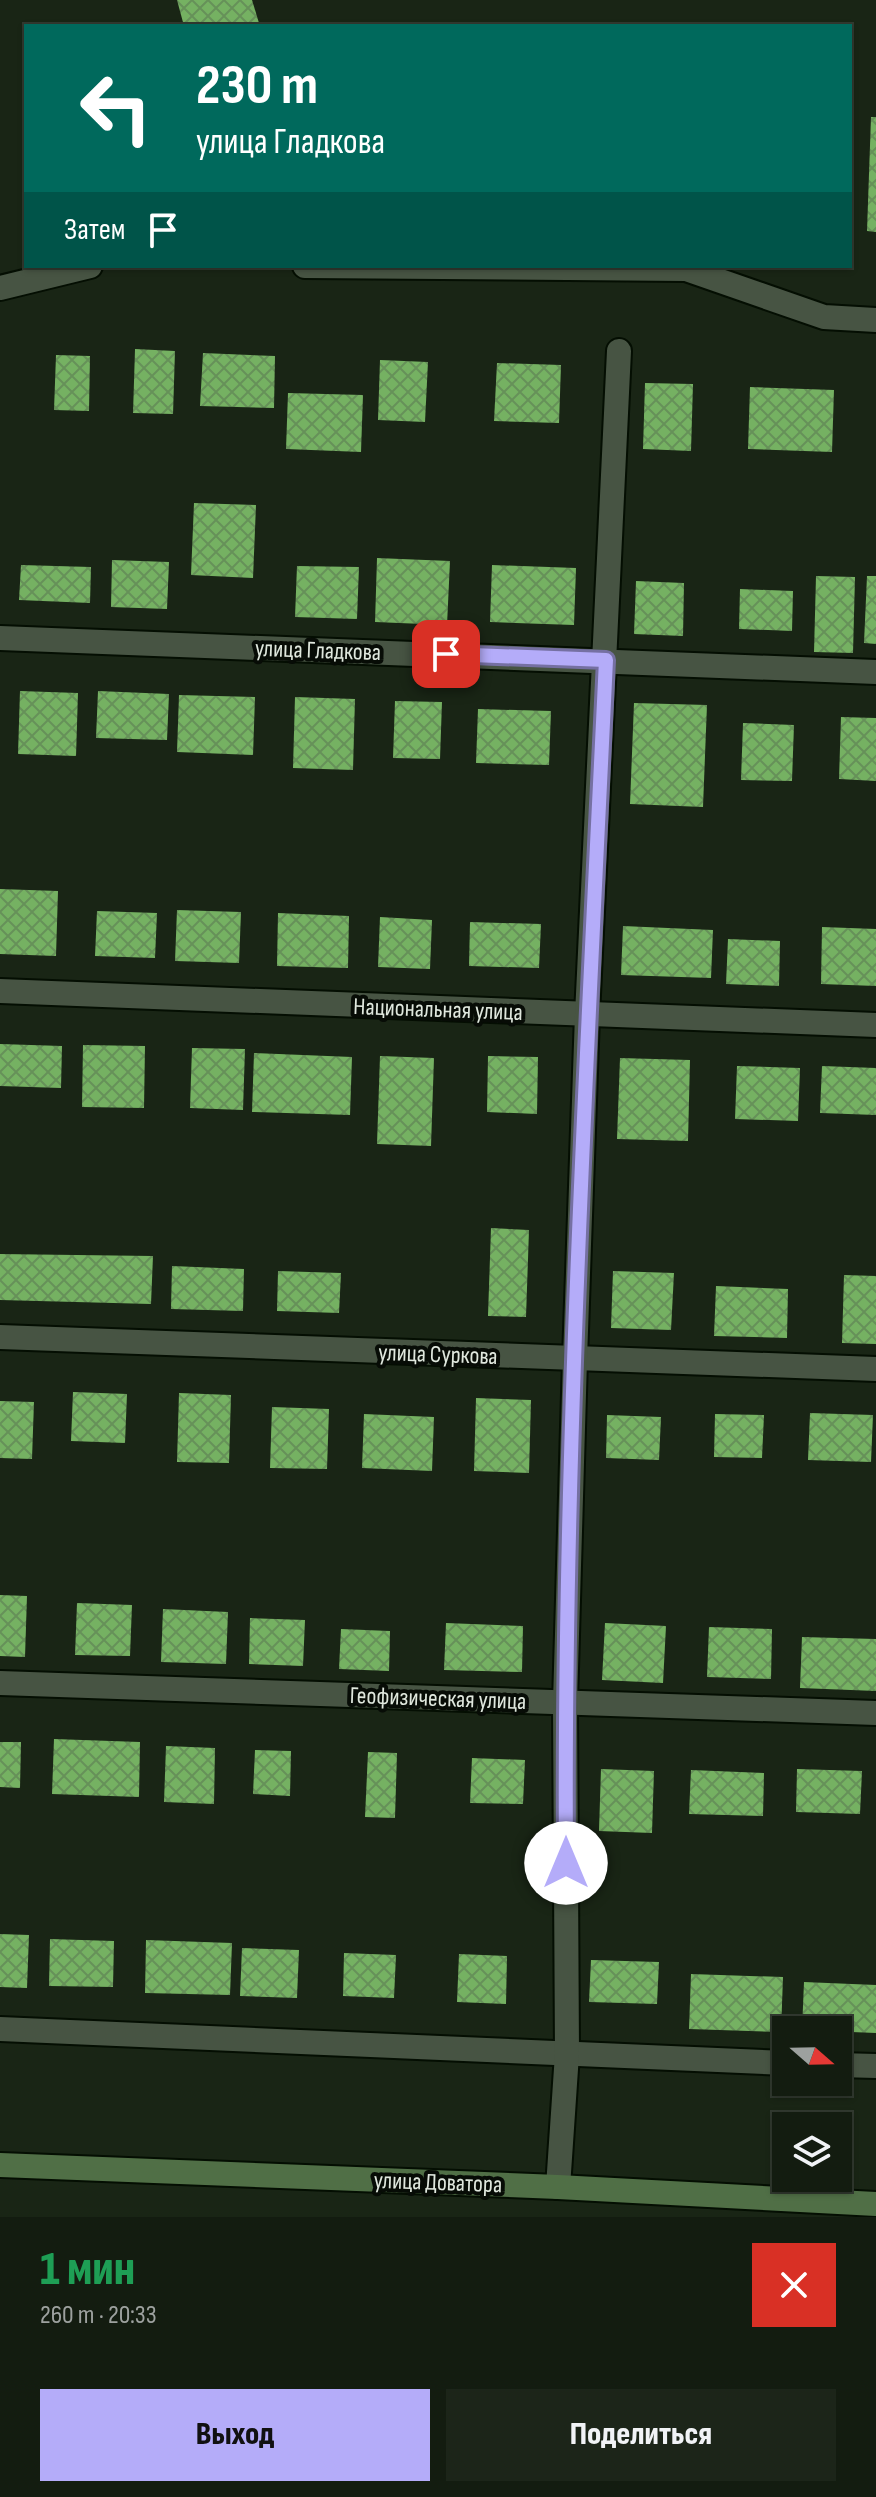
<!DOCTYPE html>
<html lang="ru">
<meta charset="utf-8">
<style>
:root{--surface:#131c10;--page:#1c2519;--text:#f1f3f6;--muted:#9da19f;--line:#323a30;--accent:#b4acf9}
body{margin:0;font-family:"Sofia Sans Condensed",sans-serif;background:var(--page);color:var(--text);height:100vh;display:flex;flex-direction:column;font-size:30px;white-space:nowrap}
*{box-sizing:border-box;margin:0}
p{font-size:26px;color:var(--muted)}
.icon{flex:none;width:44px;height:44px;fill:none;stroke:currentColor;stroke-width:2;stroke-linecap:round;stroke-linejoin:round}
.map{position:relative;height:2217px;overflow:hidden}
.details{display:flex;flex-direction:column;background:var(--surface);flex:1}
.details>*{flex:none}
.hud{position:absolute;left:24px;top:24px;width:828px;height:244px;border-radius:0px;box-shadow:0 2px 6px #0004,0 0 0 2px var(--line);background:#00695c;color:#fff;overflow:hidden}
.needle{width:52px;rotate:110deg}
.tools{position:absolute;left:772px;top:2016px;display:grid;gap:16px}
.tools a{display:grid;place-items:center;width:80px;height:80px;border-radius:0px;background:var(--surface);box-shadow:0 2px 6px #0004,0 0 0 2px var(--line);font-size:40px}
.pin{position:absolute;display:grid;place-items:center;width:68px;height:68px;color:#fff;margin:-34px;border-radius:16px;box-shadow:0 4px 12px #0006}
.me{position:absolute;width:88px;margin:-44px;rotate:0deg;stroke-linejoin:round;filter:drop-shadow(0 0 6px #0008)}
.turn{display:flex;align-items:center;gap:28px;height:168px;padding:0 40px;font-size:36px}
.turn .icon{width:104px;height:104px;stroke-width:2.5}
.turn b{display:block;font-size:56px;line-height:68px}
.then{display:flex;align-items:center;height:76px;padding:0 40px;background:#0003;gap:16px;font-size:30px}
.round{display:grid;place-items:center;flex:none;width:84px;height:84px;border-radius:0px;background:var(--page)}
.overview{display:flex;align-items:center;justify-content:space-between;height:136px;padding:0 40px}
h1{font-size:48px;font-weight:800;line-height:60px;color:#1e9e55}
.primary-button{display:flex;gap:16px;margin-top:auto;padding:16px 40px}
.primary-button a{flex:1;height:92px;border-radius:0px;background:var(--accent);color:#111;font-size:32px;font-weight:800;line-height:92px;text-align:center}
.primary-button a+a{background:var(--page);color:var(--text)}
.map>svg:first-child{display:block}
</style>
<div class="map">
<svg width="876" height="2217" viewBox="0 0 876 2217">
<defs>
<pattern id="building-cross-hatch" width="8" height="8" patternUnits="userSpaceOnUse" patternTransform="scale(2)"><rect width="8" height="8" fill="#75b162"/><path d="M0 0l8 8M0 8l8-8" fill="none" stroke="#669159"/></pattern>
</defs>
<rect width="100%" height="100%" fill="#192515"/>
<g fill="url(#building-cross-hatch)">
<path d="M177 0H252L259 23 247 26H184Z"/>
<path d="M871 117H876V232L867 231Z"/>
<path d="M135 349 175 351 173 414 133 413Z"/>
<path d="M203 353 275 356 274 408 200 406Z"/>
<path d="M56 355 90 356 89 411 54 410Z"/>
<path d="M380 360 428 362 425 422 378 420Z"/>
<path d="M497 363 561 365 559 423 494 421Z"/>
<path d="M645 383 693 384 691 451 643 449Z"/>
<path d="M750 387 834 390 832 452 748 449Z"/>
<path d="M288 393 363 395 361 452 286 449Z"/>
<path d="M194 503 256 505 253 578 191 575Z"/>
<path d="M377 558 450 561 447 625 375 622Z"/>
<path d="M112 560 169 562 167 609 111 607Z"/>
<path d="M21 565 91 567 90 603 19 600Z"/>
<path d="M492 565 576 568 574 625 490 622Z"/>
<path d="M297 566 359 567 357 619 295 617Z"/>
<path d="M816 576 855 577 853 653 814 652Z"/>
<path d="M867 576H876V644L864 643Z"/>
<path d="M636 581 684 583 683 636 634 634Z"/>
<path d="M740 589 793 591 792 631 739 629Z"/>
<path d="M20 691 78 693 76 756 18 754Z"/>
<path d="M98 691 169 694 167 740 96 738Z"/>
<path d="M179 695 255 697 253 755 177 752Z"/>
<path d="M295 697 355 699 353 770 293 768Z"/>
<path d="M395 701 442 702 440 759 393 758Z"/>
<path d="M634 703 707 705 703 807 630 804Z"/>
<path d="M478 709 551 711 549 765 476 763Z"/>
<path d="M841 717 876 718V781L839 779Z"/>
<path d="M743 723 794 725 792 781 741 780Z"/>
<path d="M0 889 58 891 56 956 0 954Z"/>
<path d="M177 910 241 912 239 963 175 961Z"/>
<path d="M97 911 157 913 155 958 95 956Z"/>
<path d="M278 913 349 916 348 968 277 966Z"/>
<path d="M380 917 432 920 430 969 378 967Z"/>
<path d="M470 922 541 924 539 968 469 966Z"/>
<path d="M623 926 713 930 711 978 621 975Z"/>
<path d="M822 927 876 929V986L821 984Z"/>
<path d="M728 939 780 941 779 986 726 984Z"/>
<path d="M0 1044 62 1046 61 1088 0 1086Z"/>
<path d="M83 1045 145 1046 144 1108 82 1107Z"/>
<path d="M192 1048 245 1049 243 1110 190 1108Z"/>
<path d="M254 1053 352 1057 350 1115 252 1112Z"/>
<path d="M380 1056 434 1058 431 1146 377 1144Z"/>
<path d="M488 1056 538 1057 537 1114 487 1112Z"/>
<path d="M620 1058 690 1060 688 1141 617 1139Z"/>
<path d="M737 1066 800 1068 798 1121 735 1119Z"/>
<path d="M822 1066 876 1068V1115L820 1113Z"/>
<path d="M491 1228 529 1230 526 1317 488 1316Z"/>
<path d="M0 1254 153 1256 151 1304 0 1300Z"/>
<path d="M172 1266 244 1269 243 1311 171 1309Z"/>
<path d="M278 1271 341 1273 339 1313 277 1311Z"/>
<path d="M613 1271 674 1273 671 1330 611 1328Z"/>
<path d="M844 1275 876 1276V1344L842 1343Z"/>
<path d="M716 1286 788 1289 787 1338 714 1336Z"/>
<path d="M73 1392 127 1394 125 1443 71 1441Z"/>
<path d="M179 1393 231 1395 229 1463 177 1462Z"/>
<path d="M476 1398 531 1400 529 1473 474 1471Z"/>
<path d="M0 1401 34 1402 32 1459 0 1458Z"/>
<path d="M272 1407 329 1409 327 1469 270 1468Z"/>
<path d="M810 1413 873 1415 871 1462 808 1460Z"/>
<path d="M364 1414 434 1417 432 1471 362 1468Z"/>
<path d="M715 1414 764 1415 762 1458 714 1457Z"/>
<path d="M607 1415 661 1417 659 1460 606 1458Z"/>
<path d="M0 1595 27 1596 25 1657 0 1656Z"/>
<path d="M77 1603 132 1605 130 1656 75 1655Z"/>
<path d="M163 1609 228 1612 226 1664 161 1662Z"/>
<path d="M250 1618 305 1620 303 1666 249 1664Z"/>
<path d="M446 1623 523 1626 522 1672 444 1670Z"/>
<path d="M605 1623 666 1626 663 1683 602 1680Z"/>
<path d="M709 1627 772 1629 771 1679 707 1677Z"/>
<path d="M341 1629 390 1631 389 1671 339 1669Z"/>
<path d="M802 1637 876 1639V1691L800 1688Z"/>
<path d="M54 1739 140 1742 139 1797 52 1794Z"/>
<path d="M0 1742H21L20 1788 0 1787Z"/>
<path d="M166 1746 215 1748 214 1804 164 1802Z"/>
<path d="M255 1750 291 1751 290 1796 253 1794Z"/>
<path d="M368 1752 397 1753 395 1818 365 1817Z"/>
<path d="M472 1758 525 1760 523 1804 470 1803Z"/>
<path d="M601 1769 654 1771 652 1833 599 1831Z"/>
<path d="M797 1769 862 1771 860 1814 796 1812Z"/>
<path d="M691 1770 764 1773 763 1816 689 1814Z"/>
<path d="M0 1934 29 1935 27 1988 0 1987Z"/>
<path d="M50 1939 114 1941 113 1987 49 1986Z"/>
<path d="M146 1940 232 1943 230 1995 145 1993Z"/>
<path d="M242 1948 299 1950 297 1998 240 1996Z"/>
<path d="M344 1953 396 1955 394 1998 343 1996Z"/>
<path d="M459 1954 507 1956 506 2004 457 2002Z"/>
<path d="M591 1960 659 1962 657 2004 589 2002Z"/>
<path d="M691 1974 783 1977 781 2032 689 2029Z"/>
<path d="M804 1982 876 1985V2033L802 2030Z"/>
</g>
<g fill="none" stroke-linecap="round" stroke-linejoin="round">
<g stroke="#040e02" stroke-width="28">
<g id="street">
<path d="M305 266 686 269 824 317 876 320"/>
<path d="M0 288 90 266"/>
<path d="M0 638 876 672"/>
<path d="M0 991 876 1025"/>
<path d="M0 1337 876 1369"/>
<path d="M0 1683 876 1713"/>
<path d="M0 2029 786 2063"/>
<path d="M838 2065 876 2066"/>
<path d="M558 2187 567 2054 565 1703 575 1359 587 1015 619 351"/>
</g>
</g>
<g stroke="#040e02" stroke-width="28">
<path id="secondary" d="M0 2165 558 2187 876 2204"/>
</g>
<use href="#street" stroke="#475443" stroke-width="24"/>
<use href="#secondary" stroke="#506f46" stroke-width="24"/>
</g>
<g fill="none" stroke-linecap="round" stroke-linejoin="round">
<g stroke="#7570a2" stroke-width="20">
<path id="route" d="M446 654 606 660C587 1061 563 1462 566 1863"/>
</g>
<use href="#route" stroke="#b4acf9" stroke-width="14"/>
</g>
<g text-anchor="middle" stroke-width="8" stroke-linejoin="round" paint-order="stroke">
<g font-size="24" fill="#e0e8de" stroke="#070c06">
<text transform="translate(318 650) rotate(2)" y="8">улица Гладкова</text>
<text transform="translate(438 1009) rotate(2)" y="8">Национальная улица</text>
<text transform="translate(438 1354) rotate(2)" y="8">улица Суркова</text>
<text transform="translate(438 1698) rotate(2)" y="8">Геофизическая улица</text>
<text transform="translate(438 2182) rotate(2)" y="8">улица Доватора</text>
</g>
</g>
</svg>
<div class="tools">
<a><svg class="needle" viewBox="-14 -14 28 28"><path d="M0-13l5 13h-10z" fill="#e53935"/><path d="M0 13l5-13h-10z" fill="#9da19f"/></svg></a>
<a><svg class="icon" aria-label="layers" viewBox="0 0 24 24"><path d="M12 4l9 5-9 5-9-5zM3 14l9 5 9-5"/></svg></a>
</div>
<div class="pin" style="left:446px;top:654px;background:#d93025"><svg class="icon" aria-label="arrive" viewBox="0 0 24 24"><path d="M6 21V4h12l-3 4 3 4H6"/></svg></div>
<svg class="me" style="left:566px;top:1863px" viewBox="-20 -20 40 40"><circle r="19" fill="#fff"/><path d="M0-13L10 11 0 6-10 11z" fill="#b4acf9"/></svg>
<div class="hud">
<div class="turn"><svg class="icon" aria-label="left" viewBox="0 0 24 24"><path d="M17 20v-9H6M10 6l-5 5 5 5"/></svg><div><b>230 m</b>улица Гладкова</div></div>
<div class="then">Затем<svg class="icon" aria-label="arrive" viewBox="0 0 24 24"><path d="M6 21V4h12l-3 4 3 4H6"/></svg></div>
</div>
</div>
<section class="details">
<div class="overview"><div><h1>1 мин</h1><p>260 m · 20:33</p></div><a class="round" style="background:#d93025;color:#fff"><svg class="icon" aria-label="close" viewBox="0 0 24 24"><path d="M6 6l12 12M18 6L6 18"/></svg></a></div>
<div class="primary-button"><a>Выход</a><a>Поделиться</a></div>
</section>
